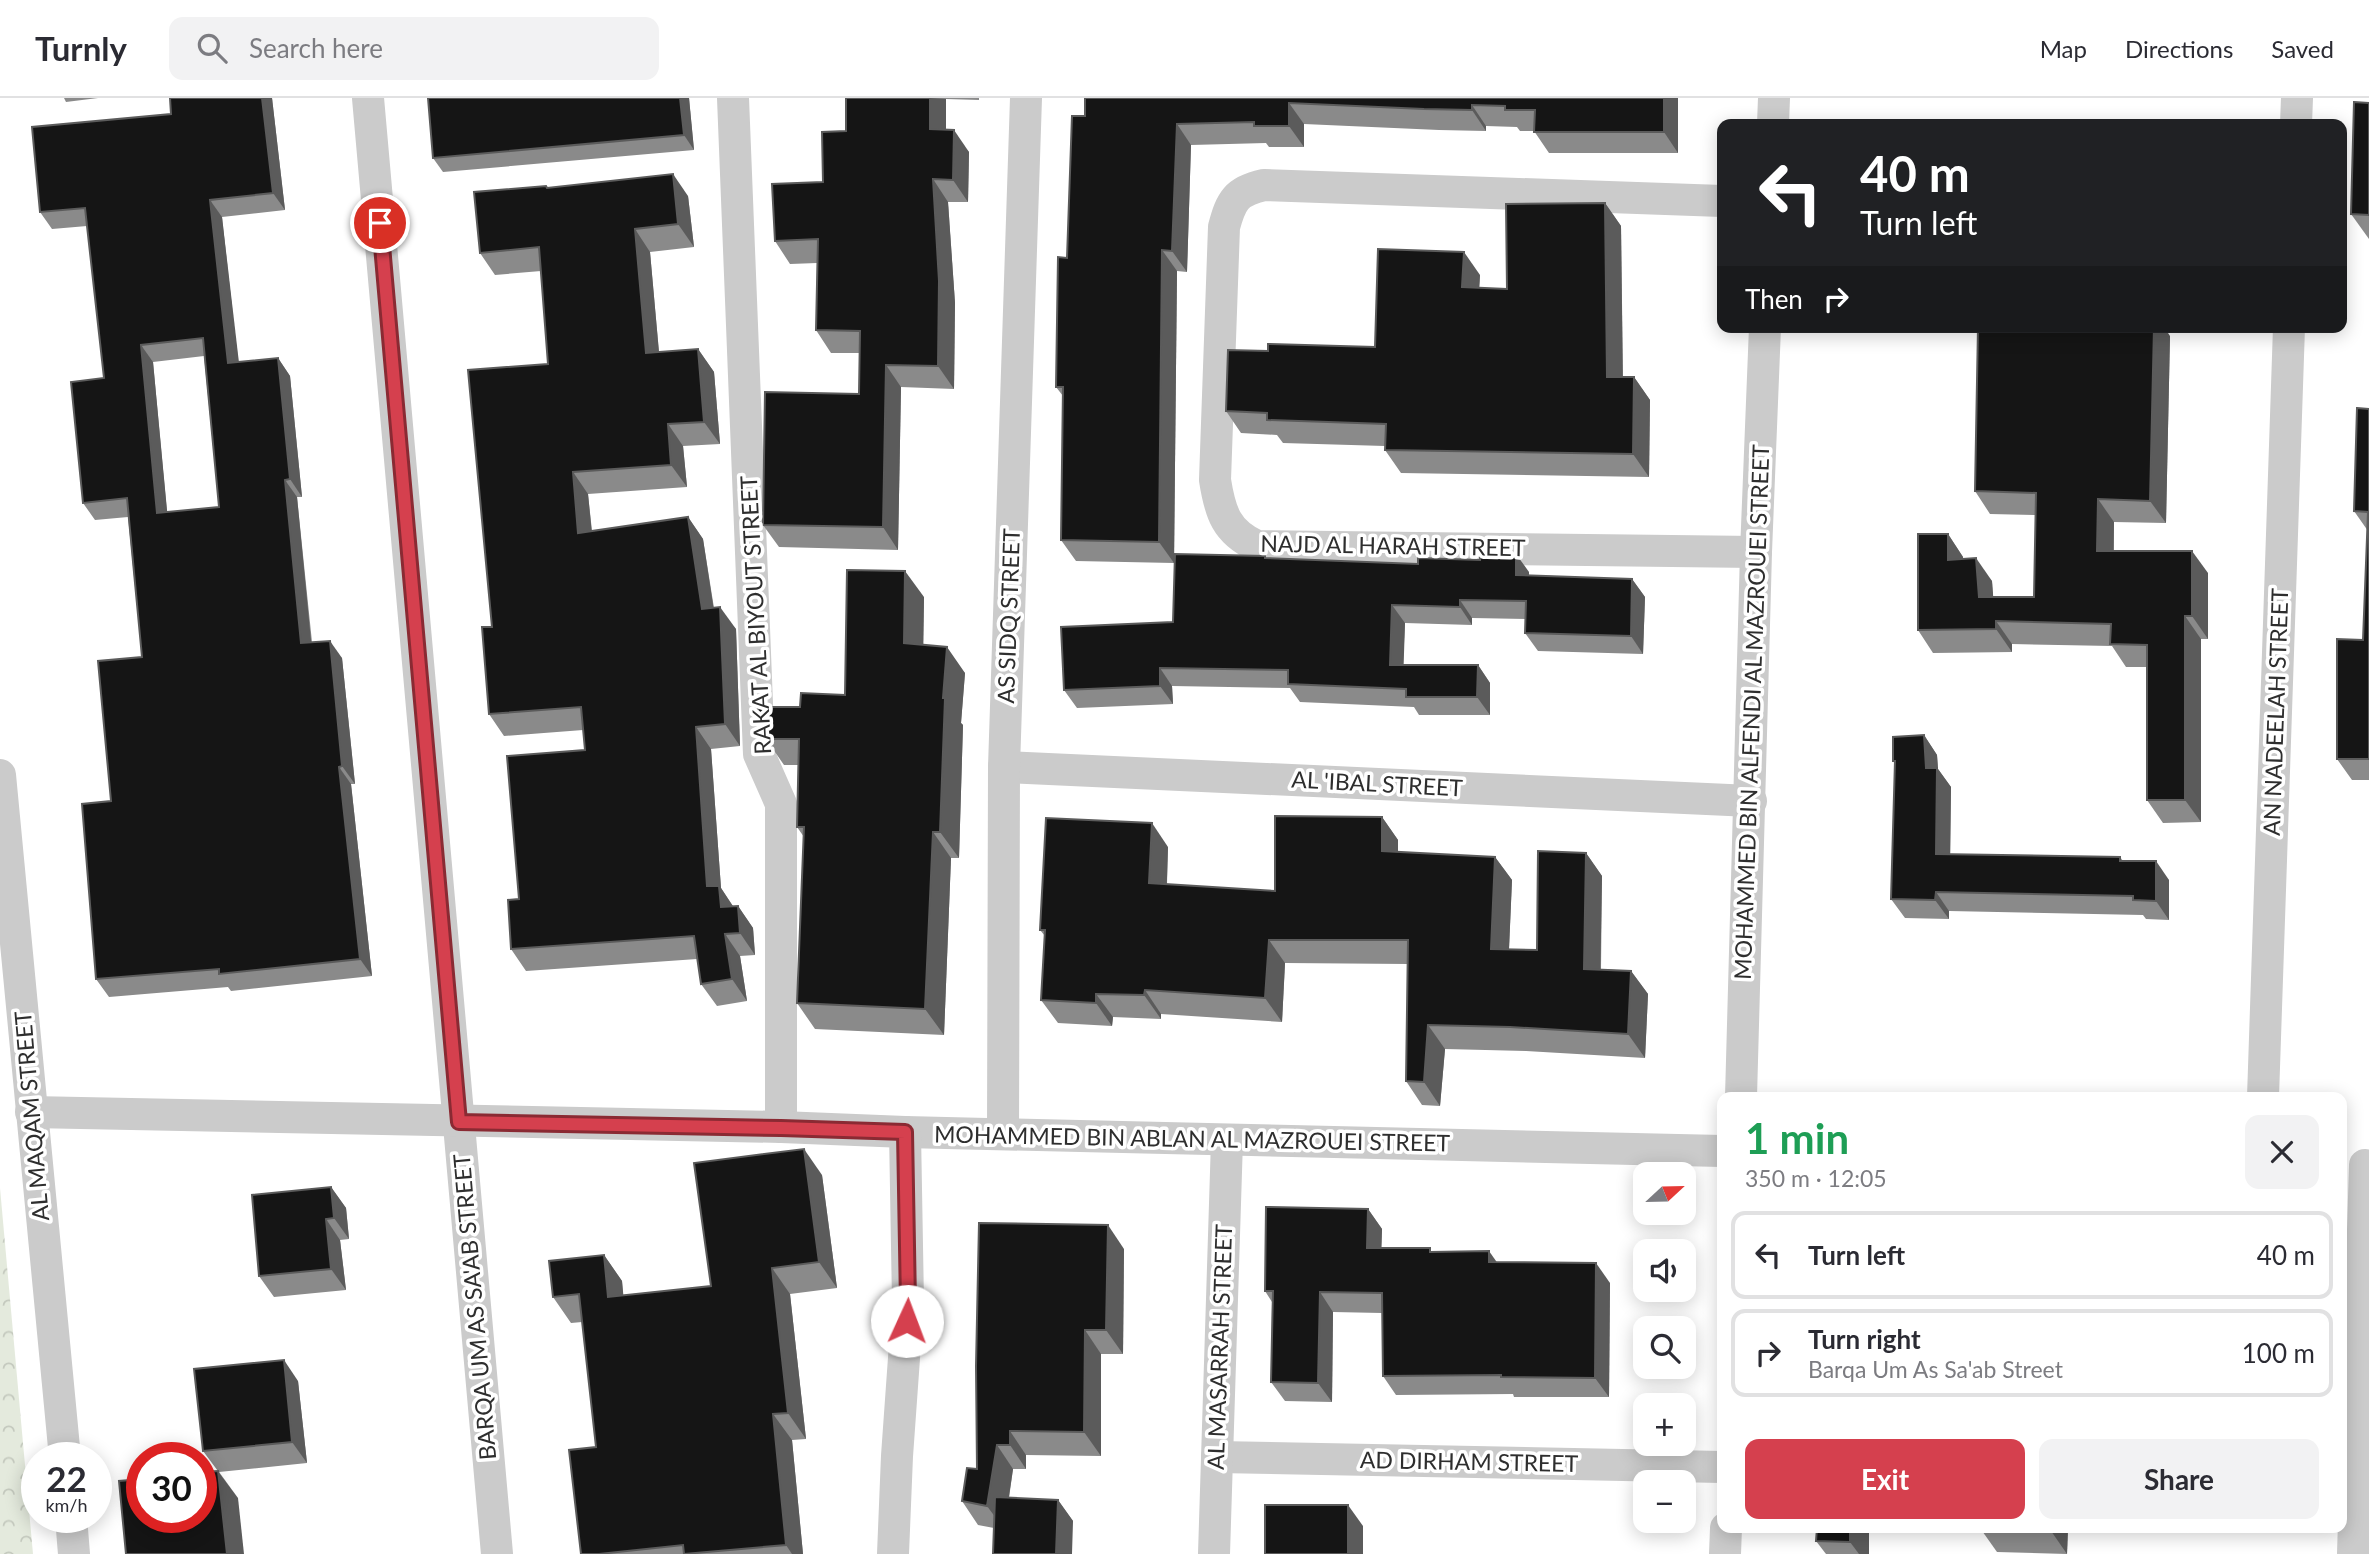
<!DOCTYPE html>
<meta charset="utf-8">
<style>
:root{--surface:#fff;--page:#f2f2f3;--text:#2b2b33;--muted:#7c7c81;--line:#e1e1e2;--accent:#d5404e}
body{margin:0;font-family:Lato,sans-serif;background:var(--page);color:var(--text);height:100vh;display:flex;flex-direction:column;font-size:26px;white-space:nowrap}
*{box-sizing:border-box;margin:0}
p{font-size:23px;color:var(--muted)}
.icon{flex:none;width:38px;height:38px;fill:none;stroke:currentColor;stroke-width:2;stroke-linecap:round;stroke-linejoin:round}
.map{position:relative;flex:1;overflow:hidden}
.side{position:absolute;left:1717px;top:994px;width:630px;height:441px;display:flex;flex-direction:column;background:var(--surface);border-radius:14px;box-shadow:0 4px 18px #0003}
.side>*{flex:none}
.top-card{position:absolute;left:1717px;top:21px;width:630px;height:214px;border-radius:14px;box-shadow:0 4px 18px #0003;background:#202124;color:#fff;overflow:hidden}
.needle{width:46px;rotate:68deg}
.buttons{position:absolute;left:1633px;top:1064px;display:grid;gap:14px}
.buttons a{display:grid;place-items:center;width:63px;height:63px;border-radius:14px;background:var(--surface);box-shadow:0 4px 18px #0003;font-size:35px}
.speed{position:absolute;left:21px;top:1344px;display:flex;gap:14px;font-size:35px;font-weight:700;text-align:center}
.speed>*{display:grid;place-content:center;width:91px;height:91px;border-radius:50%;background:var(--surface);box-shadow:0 4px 18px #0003;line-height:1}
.speed small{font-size:18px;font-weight:400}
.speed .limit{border:10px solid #d22;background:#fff;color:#111}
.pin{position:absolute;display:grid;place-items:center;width:60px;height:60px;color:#fff;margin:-30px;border:4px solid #fff;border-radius:50%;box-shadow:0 2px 7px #0007}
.me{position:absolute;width:77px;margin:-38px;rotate:2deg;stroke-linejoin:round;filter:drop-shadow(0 0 5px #0008)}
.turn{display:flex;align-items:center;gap:24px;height:147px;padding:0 28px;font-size:32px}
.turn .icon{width:91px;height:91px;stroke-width:2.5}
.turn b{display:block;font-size:49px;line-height:60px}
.then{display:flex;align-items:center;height:66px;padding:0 28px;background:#0003;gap:14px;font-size:26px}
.round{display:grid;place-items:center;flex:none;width:74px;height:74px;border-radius:14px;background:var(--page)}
.overview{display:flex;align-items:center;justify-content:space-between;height:119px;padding:0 28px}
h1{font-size:42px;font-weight:700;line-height:52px;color:#1e9e55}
.primary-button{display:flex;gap:14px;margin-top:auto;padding:14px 28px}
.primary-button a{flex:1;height:80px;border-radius:14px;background:var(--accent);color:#fff;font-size:28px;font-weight:700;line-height:80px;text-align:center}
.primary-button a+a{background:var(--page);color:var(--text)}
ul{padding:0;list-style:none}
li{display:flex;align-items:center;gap:21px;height:88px;margin:0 14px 10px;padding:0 14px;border:4px solid var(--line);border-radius:14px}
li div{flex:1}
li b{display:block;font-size:26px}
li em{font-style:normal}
header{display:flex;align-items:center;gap:42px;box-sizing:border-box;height:98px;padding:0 35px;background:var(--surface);border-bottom:2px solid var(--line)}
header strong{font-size:33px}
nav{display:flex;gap:38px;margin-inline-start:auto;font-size:24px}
.search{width:490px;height:63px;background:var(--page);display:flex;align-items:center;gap:18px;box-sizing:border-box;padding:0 24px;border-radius:14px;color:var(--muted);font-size:26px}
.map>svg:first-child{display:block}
</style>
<header>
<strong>Turnly</strong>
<div class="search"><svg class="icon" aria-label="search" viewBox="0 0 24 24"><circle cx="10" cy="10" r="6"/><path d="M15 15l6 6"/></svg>Search here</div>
<nav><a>Map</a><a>Directions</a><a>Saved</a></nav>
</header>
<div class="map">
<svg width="2369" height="1456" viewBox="0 0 2369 1456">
<defs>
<pattern id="forest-crowns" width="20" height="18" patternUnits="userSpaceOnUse" patternTransform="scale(1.75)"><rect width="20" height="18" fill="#e4eadd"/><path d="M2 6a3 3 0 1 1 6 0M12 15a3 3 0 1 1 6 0" fill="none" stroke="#c4c9be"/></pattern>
</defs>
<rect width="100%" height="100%" fill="#fff"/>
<path fill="url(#forest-crowns)" d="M0 1090 33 1456H0Z"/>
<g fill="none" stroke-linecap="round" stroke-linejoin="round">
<g stroke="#cbcbcb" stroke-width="32">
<path d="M368 0 497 1456"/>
<path d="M733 0 759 656 781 706V1029"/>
<path d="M1773 26 1774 0"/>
<path d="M2296 26 2297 0"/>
<path d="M1722 103 1264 87C1236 93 1231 103 1224 129L1215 382C1220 414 1226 434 1257 448L1756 454"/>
<path d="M1004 669 1751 703"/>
<path d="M0 677 65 1360"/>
<path d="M1741 999 1756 454 1765 229"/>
<path d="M2263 999 2289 229"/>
<path d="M31 1014 781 1029 905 1034 1722 1053"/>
<path d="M1003 1036 1004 669 1026 0"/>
<path d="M1217 1359 1722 1369"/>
<path d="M71 1419 74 1456"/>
<path d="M893 1456 897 1358 908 1204 905 1034"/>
<path d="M1214 1456 1227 1042"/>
<path d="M1725 1456 1726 1430"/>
<path d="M2353 1456 2365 1067"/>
</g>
</g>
<g fill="#8a8a8a" fill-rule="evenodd">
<path d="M64 0H98L66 4Z"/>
<path d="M170 0H272L285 112 222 119 238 264 278 260 290 278 302 399H297L312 544 342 560 355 686H351L372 878 231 893 228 889 109 899 96 881 111 703 142 559 128 419 95 422 83 405 104 280 87 128 52 131 40 114 171 16ZM204 258 219 409 167 414 153 264Z"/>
<path d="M428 0H689L694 52 443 74 433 60Z"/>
<path d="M846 0H979V2L946 1V32L969 54 968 104H948L955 205 954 291 901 289 898 452 779 449 763 427 859 296 860 255H831L816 232 817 165 790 166 775 143 823 84 846 33Z"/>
<path d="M1085 0H1678V55H1549L1534 33H1520L1517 29 1486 28V33L1439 32 1304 26V49H1269L1266 45 1191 47 1187 174 1177 173 1174 465 1076 463 1061 442 1063 298 1056 289 1067 160 1085 18Z"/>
<path d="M2369 5V141L2351 116Z"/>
<path d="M546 88 548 90 688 98 694 149 650 154 659 254 698 251 714 274 720 346 683 348 687 389 588 396 592 433 688 419 703 441 714 510 736 531 740 648 711 651 721 790 733 808H738L753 830 755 857 740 858 747 903 717 908 701 886 697 861 526 873 511 851 519 801 585 652 583 632 504 638 489 616 492 529 548 266 541 173 495 177 480 155Z"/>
<path d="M1605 105 1621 128 1623 279H1634L1650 302 1649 379 1401 375 1385 352V348L1283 345 1277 337 1241 335 1226 313 1268 253 1375 249 1480 177 1479 190 1507 191Z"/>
<path d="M2170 238 2166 425 2114 424V453L2208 475V541H2201V724L2163 725 2147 702V569H2126L2112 548 2012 546V554L1933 555 1918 532 1948 436 1963 459V461L1992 483 1993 499H2034L2036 417 1990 416 1975 393Z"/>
<path d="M2369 311V682H2352L2337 661 2363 542 2368 433 2354 413Z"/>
<path d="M1265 458 1266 460 1529 474V477L1632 481 1645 499 1643 556 1538 553 1525 535 1526 521 1472 520V527L1405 525 1403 567H1478L1490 585V617H1419L1414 609 1300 604 1290 590 1172 588 1173 606 1077 610 1064 592 1173 524Z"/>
<path d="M924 499 923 547 965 575 961 625 963 627 959 760H951L944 937 815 931 797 905 804 739 797 729 798 667H784L766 641 845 597Z"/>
<path d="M1924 637 1937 657 1938 671 1951 689 1950 756 2120 759 2123 763 2169 782V822L2146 821 2143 817 1949 813V821L1905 820 1891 801 1895 666 1893 663Z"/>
<path d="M1382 719 1398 742V754L1495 759 1512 782 1509 851 1537 852 1586 755 1602 778 1601 871 1631 873 1648 896 1645 960 1526 953 1445 951 1440 1008 1422 1007 1406 983 1408 866 1285 865 1282 924 1161 916V921L1113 919 1112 928 1058 925 1041 902 1045 838 1040 832 1168 749 1167 786 1275 793Z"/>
<path d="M822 1077 837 1190 790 1196 806 1341 792 1342 803 1456H581L596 1349 582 1224 571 1225 553 1199 604 1157 622 1183 623 1197 711 1188Z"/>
<path d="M331 1089 346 1110 349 1141 340 1142 346 1192 274 1199 259 1178Z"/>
<path d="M1368 1111 1382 1131 1381 1150 1432 1154 1610 1185 1609 1299H1514L1513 1296 1396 1297 1383 1278 1382 1215 1333 1214 1332 1304 1285 1303 1271 1284 1272 1204 1265 1193Z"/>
<path d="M1124 1151 1123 1256H1101V1358L1026 1357V1371H1013L1009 1400 1058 1402 1073 1423 994 1430 978 1427 962 1403 977 1371Z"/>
<path d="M298 1283 307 1365 219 1374 238 1400 203 1353Z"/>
<path d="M1869 1430V1456H1826L1816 1443Z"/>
<path d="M1980 1430H2068L2067 1456 1997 1454Z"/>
</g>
<g fill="#5b5b5b">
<path d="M262 0H272L285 112 273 95Z"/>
<path d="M680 0H689L694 52 684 37Z"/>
<path d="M930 0 946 1V54L930 31Z"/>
<path d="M1664 0H1678V55L1664 34Z"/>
<path d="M1289 5 1304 26V49L1289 28Z"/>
<path d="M1472 7 1486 28V33L1472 12Z"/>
<path d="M1177 26 1191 47 1187 174 1172 153Z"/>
<path d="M954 32 969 54 968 104 953 82Z"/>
<path d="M673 76 688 98 694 149 678 126Z"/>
<path d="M933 81 948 104 955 205 954 291 938 268Z"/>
<path d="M210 102 222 119 241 282 228 265Z"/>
<path d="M1605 105 1621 128 1623 301 1607 279Z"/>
<path d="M635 131 650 154 661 277 646 255Z"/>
<path d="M1162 152 1177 173 1174 465 1159 444Z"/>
<path d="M1464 154 1480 177 1478 212 1462 189Z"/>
<path d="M2154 229H2164L2170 238 2166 425 2150 403Z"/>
<path d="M141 247 153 264 169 433 157 415Z"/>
<path d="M698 251 714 274 720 346 704 324Z"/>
<path d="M278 260 290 278 302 399 290 381Z"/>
<path d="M886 267 901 289 898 452 883 429Z"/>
<path d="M1634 279 1650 302 1649 379 1633 356Z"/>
<path d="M668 326 683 348 687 389 671 367Z"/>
<path d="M573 374 588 396 594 457 578 435Z"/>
<path d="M285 382 297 399 313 563 301 545Z"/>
<path d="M2098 401 2114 424 2113 476 2097 453Z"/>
<path d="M688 419 703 441 717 533 702 511Z"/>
<path d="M1948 436 1963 459 1964 484 1948 462Z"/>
<path d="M2192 453 2208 475V541L2192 518Z"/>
<path d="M1516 456 1529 474V495L1516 477Z"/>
<path d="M1976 460 1992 483 1995 522 1979 499Z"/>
<path d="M905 473 924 499 923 572 904 545Z"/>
<path d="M1632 481 1645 499 1643 556 1631 538Z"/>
<path d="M1460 502 1472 520V527L1460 509Z"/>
<path d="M1392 507 1405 525 1403 585 1390 567Z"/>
<path d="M720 509 736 531 740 648 725 626Z"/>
<path d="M2185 518 2201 541V724L2185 702Z"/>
<path d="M1996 523 2012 546V554L1996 531Z"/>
<path d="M330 543 342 560 355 686 342 668Z"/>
<path d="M947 549 965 575 961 625 963 627 959 760 940 734 943 600Z"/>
<path d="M1478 567 1490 585V617L1477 599Z"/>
<path d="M1160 570 1172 588 1173 606 1160 588Z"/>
<path d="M696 629 711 651 721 790 734 810 721 809 707 788Z"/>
<path d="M1924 637 1937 657 1938 671 1951 689 1950 775 1936 756 1926 670Z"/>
<path d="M339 669 351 686 372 878 360 861Z"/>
<path d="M1382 719 1398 742V777L1382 753Z"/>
<path d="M1152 725 1168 749 1166 809 1149 785Z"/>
<path d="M933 734 951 760 944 937 925 911Z"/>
<path d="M1586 755 1602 778 1600 894 1584 871Z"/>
<path d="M1495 759 1512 782 1508 874 1491 851Z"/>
<path d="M2156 763 2169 782V822L2156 803Z"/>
<path d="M1936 794 1949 813V821L1935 802Z"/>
<path d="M738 808 753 830 755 857 740 835Z"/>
<path d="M725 836 740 858 747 903 732 881Z"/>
<path d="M1269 842 1285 865 1282 924 1265 900Z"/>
<path d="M1631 873 1648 896 1645 960 1628 936Z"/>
<path d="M1145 892 1161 916V921L1144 897Z"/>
<path d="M1096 896 1113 919 1112 928 1096 905Z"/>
<path d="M1428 927 1445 951 1440 1008 1424 984Z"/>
<path d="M804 1051 822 1077 837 1190 819 1164Z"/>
<path d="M331 1089 346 1110 349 1141 334 1120Z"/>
<path d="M1368 1111 1382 1131 1381 1169 1367 1150Z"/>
<path d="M326 1121 340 1142 346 1192 331 1171Z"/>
<path d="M1108 1127 1124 1151 1123 1256 1106 1232Z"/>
<path d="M1489 1153 1503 1173 1489 1164Z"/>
<path d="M604 1157 622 1183 626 1225 608 1199Z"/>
<path d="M1596 1165 1610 1185 1609 1299 1595 1280Z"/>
<path d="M772 1170 790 1196 806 1341 788 1315Z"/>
<path d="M1320 1194 1333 1214 1332 1304 1318 1285Z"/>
<path d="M1085 1232 1101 1256V1358L1084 1334Z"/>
<path d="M284 1262 298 1283 307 1365 292 1344Z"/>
<path d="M773 1316 792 1342 803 1456H792L786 1447Z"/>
<path d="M1010 1333 1026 1357V1371L1010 1347Z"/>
<path d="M997 1347 1013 1371 1004 1431 987 1408Z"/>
<path d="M218 1373 238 1400 244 1456H227Z"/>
<path d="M1058 1402 1073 1423 1072 1456H1056Z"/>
<path d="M1348 1407 1363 1428V1456H1348Z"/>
<path d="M1850 1430H1869V1456H1859L1850 1444Z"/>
<path d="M2049 1430H2068L2067 1456Z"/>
</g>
<g fill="#151515" stroke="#5b5b5b" stroke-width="2" fill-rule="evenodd">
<path d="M170 0H262L273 95 210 102 228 265 278 260 290 381 285 382 301 545 330 543 342 668 339 669 360 861 219 876V871L96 881 82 706 111 703 98 563 142 559 127 400 83 405 71 284 104 280 85 110 40 114 32 29 171 16ZM203 240 219 409 157 415 141 247Z"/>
<path d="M428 0H680L684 37 433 60Z"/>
<path d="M846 0H930V31L954 32 953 82 933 81 939 183 938 268 886 267 883 429 763 427 765 294 859 296 860 233 816 232 818 141 775 143 772 86 823 84 822 34 846 33Z"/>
<path d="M1085 0H1664V34H1534L1535 12H1505V8L1472 7V12L1424 11 1289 5V28H1254V24L1177 26 1172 153 1162 152 1159 444 1061 442 1063 289H1056L1058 159 1067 160 1072 18H1085Z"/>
<path d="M2354 4 2369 5V117L2351 116Z"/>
<path d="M673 76 678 126 635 131 646 255 698 251 704 324 668 326 671 367 573 374 578 435 688 419 702 511 720 509 725 626 696 629 707 788H719L721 809 738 808 740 835 725 836 732 881 701 886 694 838 511 851 508 802 519 801 507 658 585 652 581 609 489 616 482 529H492L468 272 548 266 539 149 480 155 474 94 546 88 547 90Z"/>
<path d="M1605 105 1607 279H1634L1633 356 1385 352 1386 326 1267 322V315L1226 313 1228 252 1268 253V246L1375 249 1378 151 1464 154 1462 189 1507 191 1506 106Z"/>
<path d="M1978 229H2154L2150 403 2098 401 2097 453H2192V518H2185V702H2147V547L2110 546 2111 526 1996 523V531L1918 532V436H1948V462L1976 460 1979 499H2034L2036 395 1975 393Z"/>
<path d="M2357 310 2369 311V661H2337V541L2363 542 2368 414 2354 413Z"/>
<path d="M1480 455 1516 456V477L1632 481 1631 538 1525 535 1526 503 1460 502V509L1392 507 1390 567H1478L1477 599H1406V591L1288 586V572L1160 570V588L1064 592 1061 529 1173 524 1175 456 1265 458V460L1418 466V460L1480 462Z"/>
<path d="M847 472 905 473 904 545 947 549 943 600H945L940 734H933L925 911 797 905 804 729H797L799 641H766L759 626 758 609H800L801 595 845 597Z"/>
<path d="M1924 637 1926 670H1937L1936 756 2120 759V763H2156V803L2133 802V798L1936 794 1935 802 1891 801 1895 663H1893V639Z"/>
<path d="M1275 718 1382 719V753L1495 759 1491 851 1537 852 1538 753 1586 755 1584 871 1631 873 1628 936 1510 929 1428 927 1424 984 1406 983 1408 842H1269L1265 900 1145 892 1144 897 1096 896V905L1041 902 1045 832H1040L1046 720 1152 725 1149 785 1275 793Z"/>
<path d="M804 1051 819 1164 772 1170 788 1315 773 1316 786 1447 684 1456 683 1447 599 1456H581L569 1352 596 1349 579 1196 553 1199 549 1163 604 1157 608 1199 711 1188 694 1065Z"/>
<path d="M331 1089 334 1120 326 1121 331 1171 259 1178 252 1097Z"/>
<path d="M1266 1109 1368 1111 1367 1150H1430V1154L1489 1153V1164L1596 1165 1595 1280 1501 1279V1277L1383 1278 1382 1195 1320 1194 1318 1285 1271 1284 1273 1193H1265Z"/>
<path d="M979 1125 1108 1127 1106 1232H1085L1084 1334 1010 1333V1347H997L987 1408 962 1403 967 1370 977 1371 976 1268Z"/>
<path d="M284 1262 292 1344 203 1353 194 1271Z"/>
<path d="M218 1373 227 1456H126L119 1383 142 1381V1419H201V1374Z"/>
<path d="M995 1399 1058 1402 1056 1456H993Z"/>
<rect x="1265" y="1407" width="83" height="49"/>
<path d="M1817 1430H1850V1444L1816 1443Z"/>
</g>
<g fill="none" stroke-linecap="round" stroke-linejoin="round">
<g stroke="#8a2a33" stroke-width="18">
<path id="route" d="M380 125 459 1024 781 1030 905 1034 908 1205 907 1223"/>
</g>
<use href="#route" stroke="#d5404e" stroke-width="12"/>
</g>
<g text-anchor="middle" stroke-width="7" stroke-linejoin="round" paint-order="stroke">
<g font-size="23" fill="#2e2e2e" stroke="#fff">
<text transform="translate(1393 448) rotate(1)" y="8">NAJD AL HARAH STREET</text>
<text transform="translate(756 517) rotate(-93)" y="8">RAKAT AL BIYOUT STREET</text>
<text transform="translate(1009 518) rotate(-88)" y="8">AS SIDQ STREET</text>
<text transform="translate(1752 614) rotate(-88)" y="8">MOHAMMED BIN ALFENDI AL MAZROUEI STREET</text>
<text transform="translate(2276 614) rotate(-88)" y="8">AN NADEELAH STREET</text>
<text transform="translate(1377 686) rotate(3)" y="8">AL 'IBAL STREET</text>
<text transform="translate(32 1018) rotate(-95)" y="8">AL MAQAM STREET</text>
<text transform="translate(1192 1041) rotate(1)" y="8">MOHAMMED BIN ABLAN AL MAZROUEI STREET</text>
<text transform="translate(475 1209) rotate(-95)" y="8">BARQA UM AS SA'AB STREET</text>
<text transform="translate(1220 1249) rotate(-88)" y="8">AL MASARRAH STREET</text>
<text transform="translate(1469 1364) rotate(1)" y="8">AD DIRHAM STREET</text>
</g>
</g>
</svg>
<div class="buttons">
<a><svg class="needle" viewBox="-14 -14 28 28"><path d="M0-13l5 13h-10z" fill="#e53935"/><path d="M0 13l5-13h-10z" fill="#7c7c81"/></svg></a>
<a><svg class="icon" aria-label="sound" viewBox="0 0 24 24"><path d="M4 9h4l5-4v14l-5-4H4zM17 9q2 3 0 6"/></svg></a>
<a><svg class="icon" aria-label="search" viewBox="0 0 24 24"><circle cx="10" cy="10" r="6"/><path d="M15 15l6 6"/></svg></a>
<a>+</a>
<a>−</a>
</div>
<div class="speed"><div>22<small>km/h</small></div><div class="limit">30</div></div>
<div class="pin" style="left:380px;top:125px;background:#d93025"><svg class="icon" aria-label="arrive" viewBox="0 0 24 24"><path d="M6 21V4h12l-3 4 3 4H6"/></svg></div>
<svg class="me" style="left:907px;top:1223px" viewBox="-20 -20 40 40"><circle r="19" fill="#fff"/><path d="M0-13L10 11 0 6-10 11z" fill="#d5404e"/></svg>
<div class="top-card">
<div class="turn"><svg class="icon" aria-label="left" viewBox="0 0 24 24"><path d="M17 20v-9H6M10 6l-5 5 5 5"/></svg><div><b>40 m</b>Turn left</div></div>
<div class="then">Then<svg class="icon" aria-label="right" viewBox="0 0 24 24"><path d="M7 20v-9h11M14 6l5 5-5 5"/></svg></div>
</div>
<section class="side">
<div class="overview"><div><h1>1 min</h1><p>350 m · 12:05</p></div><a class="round"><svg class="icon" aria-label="close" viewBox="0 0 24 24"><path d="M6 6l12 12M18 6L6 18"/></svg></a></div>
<ul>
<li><svg class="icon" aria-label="left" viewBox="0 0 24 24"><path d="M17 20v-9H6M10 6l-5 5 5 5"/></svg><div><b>Turn left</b></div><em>40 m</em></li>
<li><svg class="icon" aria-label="right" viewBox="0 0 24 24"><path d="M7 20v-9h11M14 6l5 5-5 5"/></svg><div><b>Turn right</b><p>Barqa Um As Sa'ab Street</p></div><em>100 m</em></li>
</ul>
<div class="primary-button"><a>Exit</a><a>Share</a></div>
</section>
</div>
